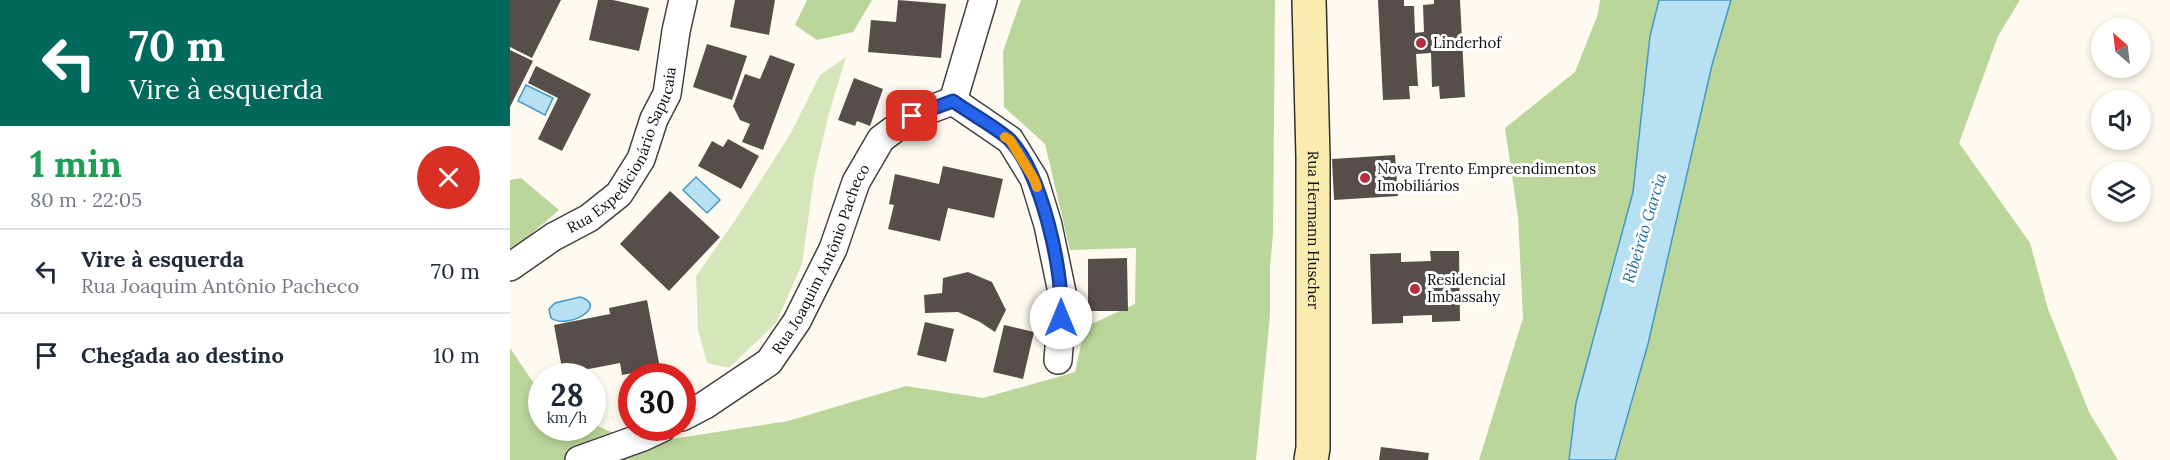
<!DOCTYPE html>
<html lang="pt">
<meta charset="utf-8">
<style>
:root{--surface:#fff;--page:#f2f2f3;--text:#1f2937;--muted:#747a83;--line:#e0e1e3}
body{margin:0;font-family:Lora,serif;background:var(--page);color:var(--text);height:100vh;display:flex;flex-direction:column;font-size:22px;white-space:nowrap}
*{box-sizing:border-box;margin:0}
p{font-size:20px;color:var(--muted)}
.icon{flex:none;width:33px;height:33px;fill:none;stroke:currentColor;stroke-width:2;stroke-linecap:round;stroke-linejoin:round}
.map{position:relative;flex:1;overflow:hidden}
.panel{display:flex;flex-direction:column;background:var(--surface);width:510px}
.panel>*{flex:none}
.top-card{background:#00695c;color:#fff;overflow:hidden}
.needle{width:39px;rotate:332deg}
.buttons{position:absolute;left:1581px;top:18px;display:grid;gap:12px}
.buttons a{display:grid;place-items:center;width:60px;height:60px;border-radius:50%;background:var(--surface);box-shadow:0 3px 9px #0003;font-size:30px}
.speed{position:absolute;left:18px;top:363px;display:flex;gap:12px;font-size:30px;font-weight:700;text-align:center}
.speed>*{display:grid;place-content:center;width:78px;height:78px;border-radius:50%;background:var(--surface);box-shadow:0 3px 9px #0003;line-height:1}
.speed small{font-size:15px;font-weight:400}
.speed .limit{border:9px solid #d22;background:#fff;color:#111}
.pin{position:absolute;display:grid;place-items:center;width:51px;height:51px;color:#fff;margin:-26px;border-radius:12px;box-shadow:0 3px 9px #0006}
.me{position:absolute;width:66px;margin:-33px;rotate:0deg;stroke-linejoin:round;filter:drop-shadow(0 0 4px #0008)}
.turn{display:flex;align-items:center;gap:21px;height:126px;padding:0 30px;font-size:27px}
.turn .icon{width:78px;height:78px;stroke-width:2.5}
.turn b{display:block;font-size:42px;line-height:51px}
.round{display:grid;place-items:center;flex:none;width:63px;height:63px;border-radius:32px;background:var(--page)}
.summary{display:flex;align-items:center;justify-content:space-between;height:102px;padding:0 30px}
h1{font-size:36px;font-weight:700;line-height:45px;color:#1e9e55}
ul{padding:0;list-style:none}
li{display:flex;align-items:center;gap:18px;height:84px;padding:0 30px;border-top:2px solid var(--line)}
li div{flex:1}
li b{display:block;font-size:22px}
li em{font-style:normal}
main{display:flex;flex:1;min-height:0}
.map>svg:first-child{display:block}
</style>
<main>
<section class="panel">
<div class="top-card">
<div class="turn"><svg class="icon" aria-label="left" viewBox="0 0 24 24"><path d="M17 20v-9H6M10 6l-5 5 5 5"/></svg><div><b>70 m</b>Vire à esquerda</div></div>
</div>
<div class="summary"><div><h1>1 min</h1><p>80 m · 22:05</p></div><a class="round" style="background:#d93025;color:#fff"><svg class="icon" aria-label="close" viewBox="0 0 24 24"><path d="M6 6l12 12M18 6L6 18"/></svg></a></div>
<ul>
<li><svg class="icon" aria-label="left" viewBox="0 0 24 24"><path d="M17 20v-9H6M10 6l-5 5 5 5"/></svg><div><b>Vire à esquerda</b><p>Rua Joaquim Antônio Pacheco</p></div><em>70 m</em></li>
<li><svg class="icon" aria-label="arrive" viewBox="0 0 24 24"><path d="M6 21V4h12l-3 4 3 4H6"/></svg><div><b>Chegada ao destino</b></div><em>10 m</em></li>
</ul>
</section>
<div class="map">
<svg width="1660" height="460" viewBox="0 0 1660 460">
<rect width="100%" height="100%" fill="#fefaef"/>
<path fill="#d5e7ba" d="M336 57 319 113 304 177 292 264 266 323 219 368 197 363 188 330 186 276 226 219 281 133 310 75Z"/>
<g fill="#bad69b">
<path d="M297 0H362L343 32 307 40 285 25Z"/>
<path d="M511 0H765L763 234 760 268V315L746 460H0V348L31 394 32 428H82L83 424 129 444 278 421 396 386 473 398 565 372 575 327 625 304 626 248 560 250 535 144 494 107 493 51Z"/>
<path d="M1090 0H1149L1140 36 1123 192 1066 403 1059 460H969L1013 318 1008 216 995 128 1065 72 1088 14Z"/>
<path d="M1221 0H1510L1488 36 1449 143 1520 243 1538 309 1579 412 1608 460H1105L1138 344 1202 65Z"/>
<path d="M11 178 49 210 0 252V180Z"/>
</g>
<g fill="#b7e0f3" stroke="#429ac5" stroke-width="1.5">
<path d="M1149 0H1221L1202 65 1138 344 1105 460H1059L1066 403 1123 192 1140 36Z"/>
<path d="M16 85 43 98 35 115 8 101Z"/>
<path d="M186 177 210 200 197 213 173 190Z"/>
<path d="M70 297C100 306 57 330 41 318L39 309 45 303Z"/>
</g>
<g fill="#564e4b">
<path d="M0 0H51L22 58 0 47Z"/>
<path d="M88 0H103L139 8 129 51 79 40Z"/>
<path d="M225 0H265L259 35 220 27Z"/>
<path d="M388 0 436 4 431 58 358 52 361 20 386 22Z"/>
<path d="M868 0H894V6H904L905 33 914 32 913 5 924 4V0H950L955 97 930 99 929 86 922 87 921 53 906 54 908 86H899L900 99 873 100Z"/>
<path d="M197 44 237 56 222 100 183 87Z"/>
<path d="M0 50 23 61 0 107Z"/>
<path d="M260 55 285 64 253 150 232 142 240 124 230 120 223 106 235 74 250 79Z"/>
<path d="M26 66 81 94 52 151 28 139 48 98 18 83Z"/>
<path d="M344 78 373 89 360 126 347 121 345 126 328 120Z"/>
<path d="M218 139 249 156 231 189 188 166 202 141 213 147Z"/>
<path d="M885 155 888 196 824 200 822 159Z"/>
<path d="M433 166 493 179 484 218 438 208 430 241 378 229 384 205 379 204 385 174 429 184Z"/>
<path d="M160 191 210 237 159 291 110 244Z"/>
<path d="M920 251H949L950 321 922 322V315L893 316V323L862 324 860 254 891 253V262L921 261Z"/>
<path d="M617 258 618 311H578V259Z"/>
<path d="M458 272 482 282 496 310 485 332 470 322 448 312 415 313 414 295 432 293 433 278Z"/>
<path d="M137 300 150 368 112 375 110 363 53 374 44 325 100 314 99 308Z"/>
<path d="M415 322 444 329 436 362 407 355Z"/>
<path d="M494 325 524 332 513 379 483 372Z"/>
<path d="M871 447 919 453 918 460H869Z"/>
</g>
<g fill="none" stroke-linecap="round" stroke-linejoin="round">
<g stroke="#414141" stroke-width="30">
<g id="minor">
<path d="M443 101 500 140 524 179 538 225 553 297 548 360"/>
<path d="M443 101 473 0"/>
<path id="s1" d="M0 267 43 237 79 218 109 194 131 159 144 119 157 94 166 31 173 0"/>
<path id="s2" d="M172 417 195 405 259 362 287 321 323 249 346 182 371 139 402 116 443 101"/>
<path d="M69 460 133 437 152 428"/>
</g>
</g>
<g stroke="#303030" stroke-width="36">
<g id="secondary">
<path id="s3" d="M799 0 803 158V448L801 460"/>
</g>
</g>
<use href="#minor" stroke="#fff" stroke-width="27"/>
<use href="#secondary" stroke="#faecae" stroke-width="33"/>
</g>
<g fill="none" stroke-linecap="round" stroke-linejoin="round">
<g stroke="#184099" stroke-width="15">
<path id="route" d="M402 116 443 101C458 112 489 129 500 140 532 174 554 273 551 318"/>
</g>
<use href="#route" stroke="#2563eb" stroke-width="10"/>
<path stroke="#f59e0b" stroke-width="10" d="M495 137 500 140 524 179 527 187"/>
</g>
<g fill="#b62d3e" stroke="#fff" stroke-width="2">
<circle cx="911" cy="43" r="6"/>
<circle cx="855" cy="178" r="6"/>
<circle cx="905" cy="289" r="6"/>
</g>
<g text-anchor="middle" stroke-width="6" stroke-linejoin="round" paint-order="stroke">
<g font-size="15" fill="#0e0e0e" stroke="#fff" text-anchor="start">
<text x="923" y="48">Linderhof</text>
<text x="867" y="174">Nova Trento Empreendimentos<tspan x="867" dy="17">Imobiliários</tspan></text>
<text x="917" y="285">Residencial<tspan x="917" dy="17">Imbassahy</tspan></text>
</g>
<g font-size="15" fill="#0e0e0e" stroke="#fff">
<text dy="5" stroke="none"><textPath href="#s1" startOffset="170">Rua Expedicionário Sapucaia</textPath></text>
<text dy="5" stroke="none"><textPath href="#s3" startOffset="230">Rua Hermann Huscher</textPath></text>
<text dy="5" stroke="none"><textPath href="#s2" startOffset="219">Rua Joaquim Antônio Pacheco</textPath></text>
</g>
<g font-size="16" font-style="italic" fill="#1e6c98" stroke="#fff">
<text transform="translate(1134 228) rotate(-73)" y="6">Ribeirão Garcia</text>
</g>
</g>
</svg>
<div class="buttons">
<a><svg class="needle" viewBox="-14 -14 28 28"><path d="M0-13l5 13h-10z" fill="#e53935"/><path d="M0 13l5-13h-10z" fill="#747a83"/></svg></a>
<a><svg class="icon" aria-label="sound" viewBox="0 0 24 24"><path d="M4 9h4l5-4v14l-5-4H4zM17 9q2 3 0 6"/></svg></a>
<a><svg class="icon" aria-label="layers" viewBox="0 0 24 24"><path d="M12 4l9 5-9 5-9-5zM3 14l9 5 9-5"/></svg></a>
</div>
<div class="speed"><div>28<small>km/h</small></div><div class="limit">30</div></div>
<div class="pin" style="left:402px;top:116px;background:#d93025"><svg class="icon" aria-label="arrive" viewBox="0 0 24 24"><path d="M6 21V4h12l-3 4 3 4H6"/></svg></div>
<svg class="me" style="left:551px;top:318px" viewBox="-20 -20 40 40"><circle r="19" fill="#fff"/><path d="M0-13L10 11 0 6-10 11z" fill="#2563eb"/></svg>
</div>
</main>
